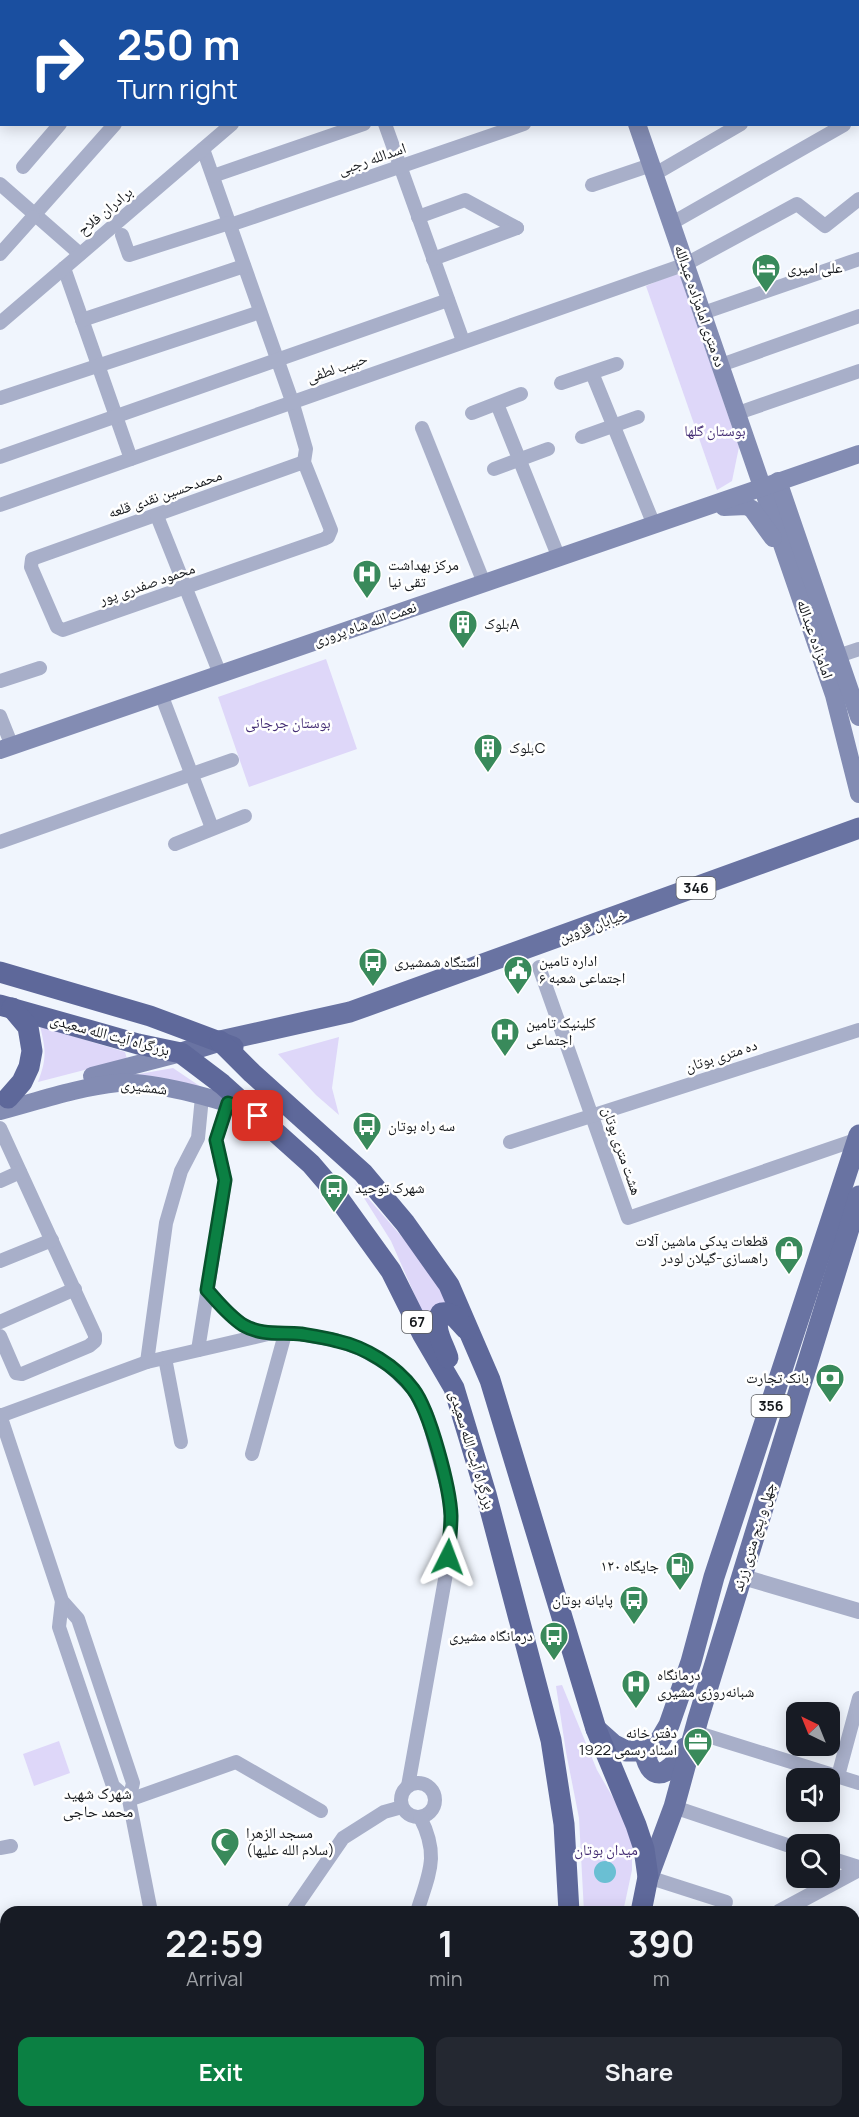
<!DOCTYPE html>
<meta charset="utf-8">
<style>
:root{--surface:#171b24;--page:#242831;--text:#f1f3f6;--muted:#9ea1a6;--accent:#0b8043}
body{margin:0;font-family:Manrope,"Noto Naskh Arabic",sans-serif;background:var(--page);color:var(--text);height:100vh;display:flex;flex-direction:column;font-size:22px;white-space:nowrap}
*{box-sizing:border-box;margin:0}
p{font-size:20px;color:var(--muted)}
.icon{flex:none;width:33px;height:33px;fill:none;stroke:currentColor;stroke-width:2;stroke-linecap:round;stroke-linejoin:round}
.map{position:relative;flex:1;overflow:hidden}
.drawer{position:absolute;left:0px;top:1906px;width:860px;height:212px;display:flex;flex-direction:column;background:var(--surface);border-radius:18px 18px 0 0;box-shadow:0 3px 15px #0003}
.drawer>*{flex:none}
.top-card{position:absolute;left:0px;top:0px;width:860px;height:126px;box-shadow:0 3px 15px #0003;background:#1a4fa0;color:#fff;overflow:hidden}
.needle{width:39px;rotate:317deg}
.tools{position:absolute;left:786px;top:1702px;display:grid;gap:12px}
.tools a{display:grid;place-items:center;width:54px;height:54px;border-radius:12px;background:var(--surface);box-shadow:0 3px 15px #0003;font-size:30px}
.pin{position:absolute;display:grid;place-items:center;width:51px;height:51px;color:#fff;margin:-26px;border-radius:12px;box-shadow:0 3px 9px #0006}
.me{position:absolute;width:66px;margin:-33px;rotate:3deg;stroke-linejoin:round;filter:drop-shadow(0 0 4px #0008)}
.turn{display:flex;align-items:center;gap:21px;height:126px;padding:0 18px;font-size:27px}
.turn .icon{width:78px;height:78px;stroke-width:2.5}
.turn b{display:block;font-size:42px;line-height:51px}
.eta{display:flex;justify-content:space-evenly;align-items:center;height:102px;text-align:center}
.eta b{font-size:36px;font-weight:700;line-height:42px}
.button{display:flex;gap:12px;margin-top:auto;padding:12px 18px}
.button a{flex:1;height:69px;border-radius:12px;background:var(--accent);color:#fff;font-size:24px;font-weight:700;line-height:69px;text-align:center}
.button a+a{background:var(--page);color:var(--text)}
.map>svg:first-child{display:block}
</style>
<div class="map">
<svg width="859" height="2117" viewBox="0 0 859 2117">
<rect width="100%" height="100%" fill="#f0f5fd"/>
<g fill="#ded7f9">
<path d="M679 272 739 447 732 481 717 490 646 286Z"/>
<path d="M326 659 357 749 249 787 218 697Z"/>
<path d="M40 1026 125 1052 127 1059 38 1082C47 1058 46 1051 40 1026Z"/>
<path d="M339 1037 332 1088 339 1115 316 1095 278 1054Z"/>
<path d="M173 1068 207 1091 111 1079Z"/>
<path d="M354 1182 409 1245 453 1307C434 1299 431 1306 427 1323L391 1241Z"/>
<path d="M562 1685 597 1770 627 1822 632 1845V1870L623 1912H584L579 1818 566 1752 556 1686Z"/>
<path d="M59 1741 70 1773 34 1786 23 1754Z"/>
</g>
<circle fill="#6abfd3" cx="605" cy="1872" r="11"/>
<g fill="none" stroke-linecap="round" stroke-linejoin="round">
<g stroke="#a8afc9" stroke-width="14">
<path d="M54 0 56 2"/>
<path d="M246 0 248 2"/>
<path d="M774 0 775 2"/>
<path d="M75 2 76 0"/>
<path d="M166 2 168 0"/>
<path d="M318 2 320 0"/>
<path d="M377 2 378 0"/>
<path d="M443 2 447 0"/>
<path d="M643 2 645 0"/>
<path d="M0 14 2 15"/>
<path d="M858 56 859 55"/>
<path d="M0 86 2 84"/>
<path d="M385 124 463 341"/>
<path d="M203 149 292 401 306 449 304 462 331 530 328 537 324 539 63 630 57 627 31 567 32 559 304 462"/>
<path d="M23 167 60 124"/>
<path d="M655 174 741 124"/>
<path d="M213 176 364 124"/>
<path d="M0 184 80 254"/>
<path d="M592 185 651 165"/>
<path d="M35 214 115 124"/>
<path d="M418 217 465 200 517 228"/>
<path d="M672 223 844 125"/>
<path d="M230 225 524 124"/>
<path d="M122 235 129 255 229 223"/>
<path d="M0 254 33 217"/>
<path d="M433 259 517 228"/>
<path d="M64 268 131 459"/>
<path d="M703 313 859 259"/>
<path d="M82 320 244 266"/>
<path d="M0 323 232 124"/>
<path d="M721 365 859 316"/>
<path d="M592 373 654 525"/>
<path d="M561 383 617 364"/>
<path d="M0 398 260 312"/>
<path d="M497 404 559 558"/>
<path d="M472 413 521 394"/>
<path d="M738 413 859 371"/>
<path d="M422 428 484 583"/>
<path d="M582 437 638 417"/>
<path d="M0 457 448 300"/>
<path d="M494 469 548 449"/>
<path d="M0 505 686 264 797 204 825 226 859 199"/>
<path d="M157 516 220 674"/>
<path d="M838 656 859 649"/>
<path d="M0 681 40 668"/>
<path d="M161 694 212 828"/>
<path d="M0 716 12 746"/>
<path d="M0 842 232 760"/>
<path d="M175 844 245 816"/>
<path d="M539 967 628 1218 858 1139"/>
<path d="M0 1128 95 1335V1341L89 1346 22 1374 16 1373 0 1336"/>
<path d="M510 1142 859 1030"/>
<path d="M0 1181 20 1172"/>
<path d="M0 1261 52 1240"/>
<path d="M208 1290 225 1310 244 1326 268 1334H301L339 1341 363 1350 390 1366 413 1389 427 1415 448 1491 451 1515 449 1557 408 1786"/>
<path d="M0 1322 75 1289"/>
<path d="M198 1350 225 1180 216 1140 228 1103"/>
<path d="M165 1358 181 1442"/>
<path d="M147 1362 166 1223 181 1171 198 1138 202 1097"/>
<path d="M0 1415 62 1601 78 1619 133 1783 129 1800 151 1912"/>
<path d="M0 1416 147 1362 268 1334"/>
<path d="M252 1454 285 1334"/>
<path d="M62 1601 59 1627 113 1786 129 1800"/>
<path d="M695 1732 859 1783"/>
<path d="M838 1776 859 1698"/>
<circle cx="418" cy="1800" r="17"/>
<path d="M129 1800 236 1762 321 1811"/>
<path d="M674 1807 796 1848"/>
<path d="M0 1848 11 1846"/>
<path d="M830 1858 859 1867"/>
<path d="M648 1877 726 1902"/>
<path d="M292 1912 343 1838 384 1812 402 1807"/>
<path d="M417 1912C429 1873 440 1856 420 1817"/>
<path d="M0 2064 6 2061"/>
<path d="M156 2112 157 2117"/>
<path d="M202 2117 221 2112"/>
<path d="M346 2117 348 2112"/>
<path d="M513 2117 514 2112"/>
</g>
<g stroke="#a8afc9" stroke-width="16">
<path d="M758 2 760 0"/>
<path d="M743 1577 859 1611"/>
<path d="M779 1912 859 1869"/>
<path d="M854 2041 859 2037"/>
<path d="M723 2117 731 2112"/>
</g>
<g stroke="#838cb3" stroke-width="18">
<path d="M594 0V2"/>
<path d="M637 124 834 695 859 794"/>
<path d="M778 481 859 717"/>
<path d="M724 507 746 506 752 509 773 538"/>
<path d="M0 750 859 454"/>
<path d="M92 1076 181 1053"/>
<path d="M0 1111C38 1101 78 1087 118 1083 152 1080 216 1099 249 1110"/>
</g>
<g stroke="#6973a2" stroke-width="21">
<path d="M181 1053 220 1041 350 1012 859 828"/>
<path d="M596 1729 614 1745 626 1751H637L659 1742 669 1725 691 1662 714 1577 859 1135"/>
<path d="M651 1746 646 1758C655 1789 677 1765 685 1748"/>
<path d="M648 1877 674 1807 698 1719 859 1196"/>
<path d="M534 2117 535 2112"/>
<path d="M577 2117 579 2112"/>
</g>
<g stroke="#5e689a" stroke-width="21">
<path d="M0 972 150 1016 233 1047"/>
<path d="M0 1005 138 1044 181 1053 222 1084 311 1164 329 1185 391 1271 423 1335 454 1388 486 1494 551 1740 564 1824 569 1912"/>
<path d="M220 1041 252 1073 363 1173 405 1223 449 1285 490 1380 596 1729 636 1825 644 1849 648 1877 641 1912"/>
<path d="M8 1098 22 1082 29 1067 32 1051 28 1027 12 1008"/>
<path d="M448 1358C444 1344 431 1327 441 1313 453 1311 458 1321 466 1329"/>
<path d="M557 2117V2112"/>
<path d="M595 2117 596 2112"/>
</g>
</g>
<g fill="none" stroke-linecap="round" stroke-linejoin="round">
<g stroke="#07532c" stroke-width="15">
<path id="route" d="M258 1116 253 1112 228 1103 216 1140 225 1180 207 1290C218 1302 229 1316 243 1325 262 1336 281 1332 301 1334 313 1336 326 1338 337 1341 365 1347 396 1366 413 1389 430 1411 450 1488 451 1516 451 1530 449 1543 448 1557"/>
</g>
<use href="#route" stroke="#0b8043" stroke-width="10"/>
</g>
<defs>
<g id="hotel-pin" transform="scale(1.5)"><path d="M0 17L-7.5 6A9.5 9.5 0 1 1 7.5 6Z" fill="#398a5b" stroke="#fff"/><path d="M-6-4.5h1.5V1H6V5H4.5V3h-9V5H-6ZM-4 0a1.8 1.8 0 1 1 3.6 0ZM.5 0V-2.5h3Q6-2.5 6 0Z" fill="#fff"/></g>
<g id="hospital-pin" transform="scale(1.5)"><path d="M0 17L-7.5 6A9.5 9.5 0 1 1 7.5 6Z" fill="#398a5b" stroke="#fff"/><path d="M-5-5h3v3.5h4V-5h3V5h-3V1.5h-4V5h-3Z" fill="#fff"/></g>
<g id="building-pin" transform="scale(1.5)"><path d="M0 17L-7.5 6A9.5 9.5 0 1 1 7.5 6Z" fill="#398a5b" stroke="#fff"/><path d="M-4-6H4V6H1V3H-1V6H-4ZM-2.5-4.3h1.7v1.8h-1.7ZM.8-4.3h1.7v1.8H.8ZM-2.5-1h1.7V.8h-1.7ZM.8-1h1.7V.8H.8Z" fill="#fff"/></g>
<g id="bus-pin" transform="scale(1.5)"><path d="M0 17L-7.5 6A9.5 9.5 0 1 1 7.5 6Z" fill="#398a5b" stroke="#fff"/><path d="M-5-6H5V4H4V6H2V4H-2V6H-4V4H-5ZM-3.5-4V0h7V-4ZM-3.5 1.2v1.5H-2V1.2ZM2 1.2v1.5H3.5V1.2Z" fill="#fff"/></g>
<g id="civic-pin" transform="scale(1.5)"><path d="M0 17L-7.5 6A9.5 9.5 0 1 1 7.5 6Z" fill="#398a5b" stroke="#fff"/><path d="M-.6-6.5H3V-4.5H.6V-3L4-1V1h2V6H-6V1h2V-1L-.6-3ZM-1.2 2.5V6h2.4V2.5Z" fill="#fff"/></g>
<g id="shop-pin" transform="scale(1.5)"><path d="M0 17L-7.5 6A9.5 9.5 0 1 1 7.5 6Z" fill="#398a5b" stroke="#fff"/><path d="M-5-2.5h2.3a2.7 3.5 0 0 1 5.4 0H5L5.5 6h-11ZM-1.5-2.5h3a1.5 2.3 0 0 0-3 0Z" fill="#fff"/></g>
<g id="bank-pin" transform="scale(1.5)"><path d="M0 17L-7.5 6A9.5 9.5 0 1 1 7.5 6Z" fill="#398a5b" stroke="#fff"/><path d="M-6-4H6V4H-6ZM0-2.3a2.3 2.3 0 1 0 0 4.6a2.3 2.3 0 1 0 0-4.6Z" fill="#fff"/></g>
<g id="fuel-pin" transform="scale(1.5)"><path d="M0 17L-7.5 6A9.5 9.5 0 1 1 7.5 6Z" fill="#398a5b" stroke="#fff"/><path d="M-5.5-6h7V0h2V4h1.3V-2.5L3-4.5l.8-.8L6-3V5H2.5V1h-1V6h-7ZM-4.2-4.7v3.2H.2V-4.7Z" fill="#fff"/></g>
<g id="office-pin" transform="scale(1.5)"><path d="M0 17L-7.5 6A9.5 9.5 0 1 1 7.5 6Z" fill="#398a5b" stroke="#fff"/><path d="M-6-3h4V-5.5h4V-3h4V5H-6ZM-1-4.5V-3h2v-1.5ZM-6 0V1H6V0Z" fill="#fff"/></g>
<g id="mosque-pin" transform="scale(1.5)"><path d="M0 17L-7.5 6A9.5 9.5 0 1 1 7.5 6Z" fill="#398a5b" stroke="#fff"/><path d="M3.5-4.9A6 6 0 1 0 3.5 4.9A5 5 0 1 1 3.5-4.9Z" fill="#fff"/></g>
</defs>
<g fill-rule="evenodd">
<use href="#hotel-pin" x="766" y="268"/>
<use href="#hospital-pin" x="367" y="574"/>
<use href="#building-pin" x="463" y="624"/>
<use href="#building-pin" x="488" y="748"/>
<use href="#bus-pin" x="373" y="962"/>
<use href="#civic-pin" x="518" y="970"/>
<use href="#hospital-pin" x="505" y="1032"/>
<use href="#bus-pin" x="367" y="1126"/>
<use href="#bus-pin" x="334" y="1188"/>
<use href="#shop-pin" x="789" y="1250"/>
<use href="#bank-pin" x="830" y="1378"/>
<use href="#fuel-pin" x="680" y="1566"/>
<use href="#bus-pin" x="634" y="1600"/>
<use href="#bus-pin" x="554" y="1636"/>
<use href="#hospital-pin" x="636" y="1684"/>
<use href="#office-pin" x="698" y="1742"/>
<use href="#mosque-pin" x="225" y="1842"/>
</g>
<g text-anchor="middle" stroke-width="5" stroke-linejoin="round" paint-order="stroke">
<g fill="#fff" stroke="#5b5d60" stroke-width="1.5">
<rect x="676.5" y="877" width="39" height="22" rx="4.5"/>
<rect x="402" y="1311" width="30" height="22" rx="4.5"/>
<rect x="751.5" y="1395" width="39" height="22" rx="4.5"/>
</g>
<g font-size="14" font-weight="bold" fill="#15181c">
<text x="696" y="893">346</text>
<text x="417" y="1327">67</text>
<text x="771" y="1411">356</text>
</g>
<g font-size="15" fill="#15181c" stroke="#fff">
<text transform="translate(372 159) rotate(-19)" y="5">اسدالله رجبی</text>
<text transform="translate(105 211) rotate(-40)" y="5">برادران فلاح</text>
<text transform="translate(700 306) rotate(71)" y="5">ده متری امامزاده عبدالله</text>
<text transform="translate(337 368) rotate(-19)" y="5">حبیب لطفی</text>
<text transform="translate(165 494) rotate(-19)" y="5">محمدحسین نقدی قلعه</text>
<text transform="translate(147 584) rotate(-19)" y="5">محمود صفدری پور</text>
<text transform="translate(365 624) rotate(-19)" y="5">نعمت الله شاه پروری</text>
<text transform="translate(815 639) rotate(71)" y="5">امامزاده عبدالله</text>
<text transform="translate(593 926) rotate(-20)" y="5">خیابان قزوین</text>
<text transform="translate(110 1035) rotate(15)" y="5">بزرگراه آیت الله سعیدی</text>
<text transform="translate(721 1056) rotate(-18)" y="5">ده متری بوتان</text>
<text transform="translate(144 1087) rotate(7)" y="5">شمشیری</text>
<text transform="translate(622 1151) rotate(71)" y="5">هشت متری بوتان</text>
<text transform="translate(472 1450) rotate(73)" y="5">بزرگراه آیت الله سعیدی</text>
<text transform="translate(754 1537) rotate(-73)" y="5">چهل و پنج متری زرند</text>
</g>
<g font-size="15" fill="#15181c" stroke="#fff" text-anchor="start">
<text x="787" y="273">علی امیری</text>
<text x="388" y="570">مرکز بهداشت<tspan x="388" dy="17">تقی نیا</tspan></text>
<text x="484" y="629">بلوکA</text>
<text x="509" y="753">بلوکC</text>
<text x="539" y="966">اداره تامین<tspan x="539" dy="17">اجتماعی شعبه ۶</tspan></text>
<text x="394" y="967">استگاه شمشیری</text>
<text x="526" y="1028">کلینیک تامین<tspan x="526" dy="17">اجتماعی</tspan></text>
<text x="388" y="1131">سه راه بوتان</text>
<text x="355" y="1193">شهرک توحید</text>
<text x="768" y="1246" text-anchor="end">قطعات یدکی ماشین آلات<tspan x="768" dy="17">راهسازی-گیلان لودر</tspan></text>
<text x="809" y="1383" text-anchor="end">بانک تجارت</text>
<text x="659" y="1571" text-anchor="end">جایگاه ۱۲۰</text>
<text x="613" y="1605" text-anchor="end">پایانه بوتان</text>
<text x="533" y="1641" text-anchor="end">درمانگاه مشیری</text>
<text x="657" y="1680">درمانگاه<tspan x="657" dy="17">شبانه‌روزی مشیری</tspan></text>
<text x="677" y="1738" text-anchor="end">دفتر خانه<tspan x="677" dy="17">اسناد رسمی 1922</tspan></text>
<text x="246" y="1838">مسجد الزهرا<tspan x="246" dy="17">(سلام الله علیها)</tspan></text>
</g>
<g font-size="15" fill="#442d74" stroke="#fff">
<text x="715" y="436">بوستان گلها</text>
<text x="288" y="728">بوستان جرجانی</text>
<text x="606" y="1855">میدان بوتان</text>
</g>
<g font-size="16" fill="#15181c" stroke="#fff">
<text x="98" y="1799">شهرک شهید<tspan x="98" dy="18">محمد حاجی</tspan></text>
</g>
</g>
</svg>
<div class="tools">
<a><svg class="needle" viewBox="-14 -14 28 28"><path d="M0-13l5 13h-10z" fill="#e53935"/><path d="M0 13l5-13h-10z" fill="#9ea1a6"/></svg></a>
<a><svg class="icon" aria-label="sound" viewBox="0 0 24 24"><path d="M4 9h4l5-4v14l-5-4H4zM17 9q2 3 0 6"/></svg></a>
<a><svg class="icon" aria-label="search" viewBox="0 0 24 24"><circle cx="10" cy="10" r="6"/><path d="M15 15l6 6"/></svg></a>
</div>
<div class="pin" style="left:258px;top:1116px;background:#d93025"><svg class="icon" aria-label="arrive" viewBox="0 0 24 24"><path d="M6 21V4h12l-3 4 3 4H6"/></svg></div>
<svg class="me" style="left:448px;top:1557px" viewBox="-20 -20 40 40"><path d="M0-17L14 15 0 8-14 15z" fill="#0b8043" stroke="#fff" stroke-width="4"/></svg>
<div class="top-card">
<div class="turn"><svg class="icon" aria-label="right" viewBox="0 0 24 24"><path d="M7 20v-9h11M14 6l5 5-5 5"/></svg><div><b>250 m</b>Turn right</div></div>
</div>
<section class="drawer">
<div class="eta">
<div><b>22:59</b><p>Arrival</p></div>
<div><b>1</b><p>min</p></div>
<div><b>390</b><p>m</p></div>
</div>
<div class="button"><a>Exit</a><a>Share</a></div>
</section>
</div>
